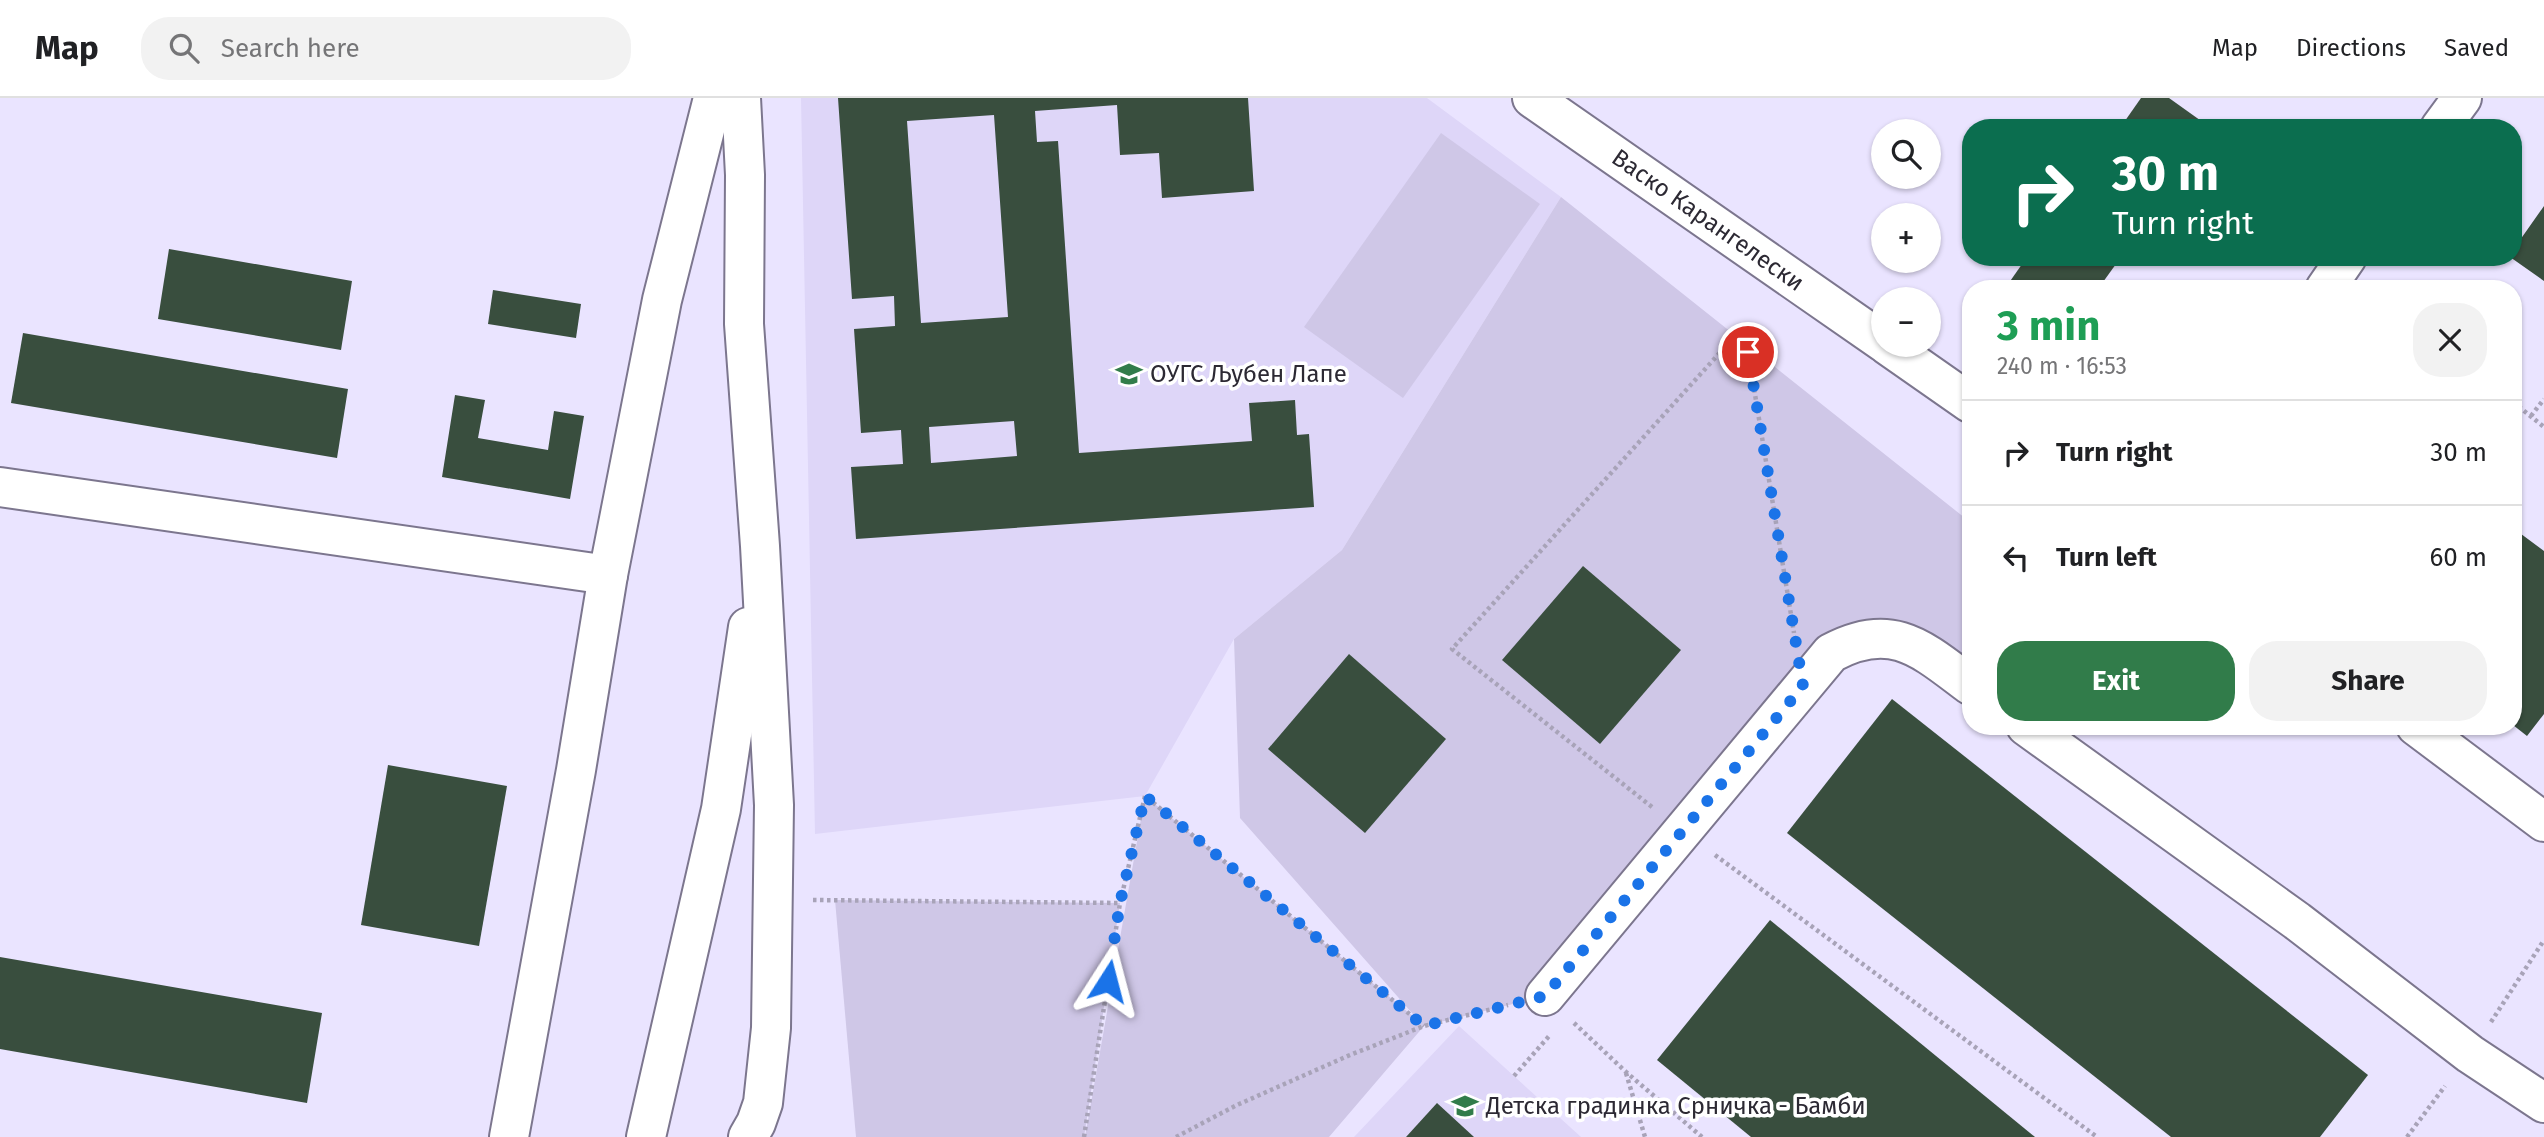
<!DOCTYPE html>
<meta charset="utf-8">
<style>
:root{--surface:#fff;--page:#f2f2f2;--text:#202124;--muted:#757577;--line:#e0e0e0;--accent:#317c4a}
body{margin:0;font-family:"Fira Sans",sans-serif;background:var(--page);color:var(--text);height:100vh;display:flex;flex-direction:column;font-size:26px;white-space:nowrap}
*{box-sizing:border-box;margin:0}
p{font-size:23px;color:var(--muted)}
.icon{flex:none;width:38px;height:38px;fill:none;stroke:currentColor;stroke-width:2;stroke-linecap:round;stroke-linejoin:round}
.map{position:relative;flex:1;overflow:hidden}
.side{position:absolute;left:1962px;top:182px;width:560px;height:455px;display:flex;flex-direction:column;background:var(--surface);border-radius:28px;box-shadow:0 2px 5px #0004}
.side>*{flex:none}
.banner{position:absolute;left:1962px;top:21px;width:560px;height:147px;border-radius:28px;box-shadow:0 2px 5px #0004;background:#0b6e4f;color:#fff;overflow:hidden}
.buttons{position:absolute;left:1871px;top:21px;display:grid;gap:14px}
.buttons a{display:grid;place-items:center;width:70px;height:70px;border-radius:50%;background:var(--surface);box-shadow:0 2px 5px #0004;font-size:35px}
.pin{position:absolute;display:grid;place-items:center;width:60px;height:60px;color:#fff;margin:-30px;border:4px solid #fff;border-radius:50%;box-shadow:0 2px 7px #0007}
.me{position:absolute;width:77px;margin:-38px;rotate:9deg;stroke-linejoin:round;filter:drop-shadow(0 0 5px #0008)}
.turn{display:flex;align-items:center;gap:24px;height:147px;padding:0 35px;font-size:32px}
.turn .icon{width:91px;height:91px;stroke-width:2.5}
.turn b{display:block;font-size:49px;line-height:60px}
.round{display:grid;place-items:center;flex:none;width:74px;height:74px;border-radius:28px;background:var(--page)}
.headline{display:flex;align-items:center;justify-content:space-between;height:119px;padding:0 35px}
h1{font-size:42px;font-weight:700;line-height:52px;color:#1e9e55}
.primary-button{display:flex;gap:14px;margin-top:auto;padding:14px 35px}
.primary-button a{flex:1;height:80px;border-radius:28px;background:var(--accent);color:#fff;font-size:28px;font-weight:700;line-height:80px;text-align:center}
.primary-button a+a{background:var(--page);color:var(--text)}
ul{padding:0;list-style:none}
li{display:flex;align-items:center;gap:21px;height:105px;padding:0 35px;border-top:2px solid var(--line)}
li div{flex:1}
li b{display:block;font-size:26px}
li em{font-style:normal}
header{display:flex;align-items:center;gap:42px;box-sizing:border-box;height:98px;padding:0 35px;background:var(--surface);border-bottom:2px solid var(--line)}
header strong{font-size:33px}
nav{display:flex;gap:38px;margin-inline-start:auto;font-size:24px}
.search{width:490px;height:63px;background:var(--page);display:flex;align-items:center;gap:18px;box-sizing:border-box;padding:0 24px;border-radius:28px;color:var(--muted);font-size:26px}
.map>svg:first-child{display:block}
</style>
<header>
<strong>Map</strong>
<div class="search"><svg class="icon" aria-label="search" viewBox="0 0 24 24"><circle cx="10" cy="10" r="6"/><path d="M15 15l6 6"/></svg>Search here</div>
<nav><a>Map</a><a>Directions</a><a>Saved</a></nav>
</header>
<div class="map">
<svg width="2544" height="1039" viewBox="0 0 2544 1039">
<rect width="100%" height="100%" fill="#eae4ff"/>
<g fill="#ded6f8">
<path d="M801 0H1427L1561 99 1342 452 1234 541 1145 698 815 736Z"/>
<path d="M1459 928 1581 1039H1354Z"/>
</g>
<g fill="#cfc7e7">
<path d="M1441 35 1540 106 1403 300 1304 229Z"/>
<path d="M1561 99 1970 424V587L1853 543 1545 898 1424 928 1329 1039H1085L1145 698 1420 924 1240 720 1234 541 1342 452Z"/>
<path d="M835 802 1120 805 1084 1039H856Z"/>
</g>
<g fill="#394e3e" fill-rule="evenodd">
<path d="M838 0H1248L1254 93 1162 100 1159 55 1120 57 1117 7 1035 13 1037 44 1058 43 1079 355 1252 343 1249 305 1295 302 1297 337 1309 336 1314 409 856 441 851 369 903 366 901 332 861 335 854 231 895 228 894 198 852 201ZM994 17 1008 219 921 225 907 23ZM1014 323 1017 358 931 365 929 329Z"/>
<path d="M2141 0H2169L2211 30H2120Z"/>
<path d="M2544 108V183L2510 159H2513V152Z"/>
<path d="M169 151 352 183 341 252 158 221Z"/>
<path d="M2027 159H2121L2098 191H2008L2006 189Z"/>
<path d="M493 192 581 206 576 240 488 226Z"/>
<path d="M23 235 348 291 337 360 11 305Z"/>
<path d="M455 297 485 302 478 340 548 352 554 313 584 318 570 401 442 379Z"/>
<path d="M2513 430 2544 453V616L2527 638 2513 627V538L2517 533 2513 530Z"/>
<path d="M1583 468 1681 552 1600 646 1502 562Z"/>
<path d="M1349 556 1446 641 1365 735 1268 651Z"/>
<path d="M1892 601 2368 977 2320 1039H2171L1787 735Z"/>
<path d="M388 667 507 688 479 848 361 827Z"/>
<path d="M1770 822 2035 1039H1751L1657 962Z"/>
<path d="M0 859 322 915 307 1005 0 951Z"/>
<path d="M1437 1005 1474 1039H1406Z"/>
</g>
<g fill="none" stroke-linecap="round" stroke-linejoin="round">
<g stroke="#7c768e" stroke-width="42">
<g id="minor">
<path d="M741 0 745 77 744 226 760 448 774 707 771 930 763 1005 756 1025 748 1039"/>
<path d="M1532 0 1883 244"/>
<path d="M2440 30 2462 0"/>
<path d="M2325 191 2347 159"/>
<path d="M1887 247 1970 305"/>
<path d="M0 389 608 477"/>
<path d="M2026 628 2297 823 2470 956 2544 1005"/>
<path d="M2416 628 2544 724"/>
<path d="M1545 898 1831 555C1892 522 1922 551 1970 587"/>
<path d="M509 1039 576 672 608 477 662 202 713 0"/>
<path d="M646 1039 721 711 748 529"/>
</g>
</g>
<g stroke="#a8a3b8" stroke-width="4.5" stroke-dasharray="3.5 3.5" stroke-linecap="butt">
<path d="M1744 229 1794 535"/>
<path d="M2513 304 2544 329"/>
<path d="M2531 318 2544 301"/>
<path d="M1652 709 1452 551 1744 228"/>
<path d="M1715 757 2097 1039"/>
<path d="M813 802 1120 805"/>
<path d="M2491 924 2544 842"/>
<path d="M1574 925 1626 974 1702 1039"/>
<path d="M1626 975 1645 1039"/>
<path d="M1514 978 1550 937"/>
<path d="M1084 1039 1120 805 1145 698 1424 928"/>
<path d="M1176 1039 1237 1007 1350 957 1424 928 1508 907"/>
<path d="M2407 1039 2445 988"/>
</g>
<use href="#minor" stroke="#fff" stroke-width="38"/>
</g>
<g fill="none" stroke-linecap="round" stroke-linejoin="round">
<path stroke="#1a73e8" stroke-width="12" stroke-dasharray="0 21.6" d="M1108 883 1120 805 1145 698 1424 928 1545 898 1803 588 1748 254"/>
</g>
<defs>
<g id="school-bare" transform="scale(2.1)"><path d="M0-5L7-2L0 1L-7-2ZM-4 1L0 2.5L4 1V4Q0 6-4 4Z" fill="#317c4a" stroke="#fff" stroke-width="2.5" paint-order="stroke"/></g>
</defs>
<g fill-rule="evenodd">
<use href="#school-bare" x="1129" y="276"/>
<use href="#school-bare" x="1465" y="1008"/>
</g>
<g text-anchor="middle" stroke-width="7" stroke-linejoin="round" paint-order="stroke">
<g font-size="24" fill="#2c2933" stroke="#fff">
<text transform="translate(1708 122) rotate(35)" y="8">Васко Карангелески</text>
</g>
<g font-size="24" fill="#2c2933" stroke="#fff" text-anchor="start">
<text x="1150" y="284">ОУГС Љубен Лапе</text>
<text x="1486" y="1016">Детска градинка Срничка - Бамби</text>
</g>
</g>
</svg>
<div class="buttons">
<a><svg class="icon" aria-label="search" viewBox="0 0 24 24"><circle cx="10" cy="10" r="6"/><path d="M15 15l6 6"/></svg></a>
<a>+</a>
<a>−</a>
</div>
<div class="pin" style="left:1748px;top:254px;background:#d93025"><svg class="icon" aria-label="arrive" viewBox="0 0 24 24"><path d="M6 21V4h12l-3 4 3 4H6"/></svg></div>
<svg class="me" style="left:1108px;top:883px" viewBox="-20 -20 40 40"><path d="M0-17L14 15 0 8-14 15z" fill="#1a73e8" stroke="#fff" stroke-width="4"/></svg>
<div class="banner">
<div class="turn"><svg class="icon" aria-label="right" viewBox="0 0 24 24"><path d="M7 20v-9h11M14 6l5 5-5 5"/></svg><div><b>30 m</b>Turn right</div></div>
</div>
<section class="side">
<div class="headline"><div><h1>3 min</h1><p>240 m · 16:53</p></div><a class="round"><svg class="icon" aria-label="close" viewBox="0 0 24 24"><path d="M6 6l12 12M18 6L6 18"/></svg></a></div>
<ul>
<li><svg class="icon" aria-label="right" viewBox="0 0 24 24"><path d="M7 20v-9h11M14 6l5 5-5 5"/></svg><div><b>Turn right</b></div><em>30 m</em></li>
<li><svg class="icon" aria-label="left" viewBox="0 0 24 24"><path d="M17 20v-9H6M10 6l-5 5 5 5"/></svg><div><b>Turn left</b></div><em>60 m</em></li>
</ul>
<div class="primary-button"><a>Exit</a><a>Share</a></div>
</section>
</div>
